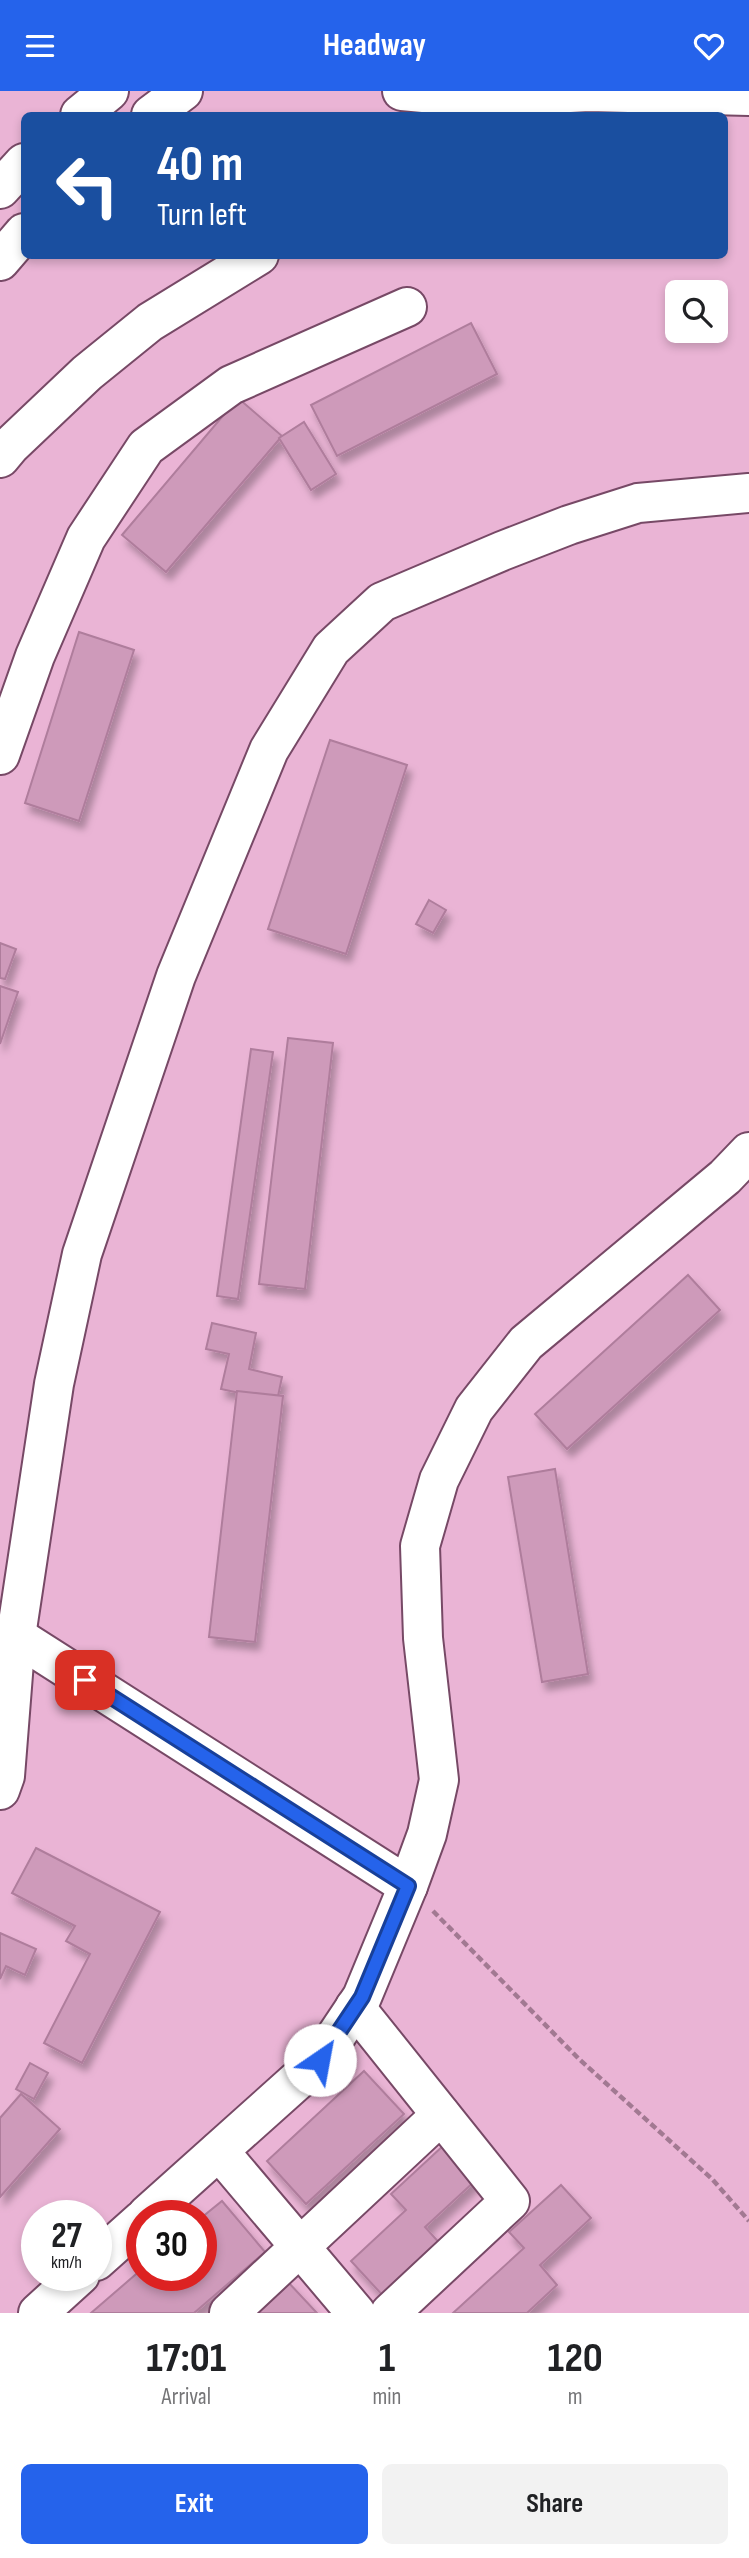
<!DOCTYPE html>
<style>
:root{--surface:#fff;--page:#f2f2f2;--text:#202124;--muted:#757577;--accent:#2563eb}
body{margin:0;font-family:"Sofia Sans Condensed",sans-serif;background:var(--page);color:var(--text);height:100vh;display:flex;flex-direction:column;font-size:26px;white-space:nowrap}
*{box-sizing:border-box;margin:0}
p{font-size:23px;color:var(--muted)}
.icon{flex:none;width:38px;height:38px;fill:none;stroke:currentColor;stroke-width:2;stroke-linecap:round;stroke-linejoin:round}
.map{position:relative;height:2222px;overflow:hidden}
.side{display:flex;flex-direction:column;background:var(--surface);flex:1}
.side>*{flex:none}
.top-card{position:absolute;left:21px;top:21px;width:707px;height:147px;border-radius:10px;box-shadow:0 4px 10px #0003;background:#1a4fa0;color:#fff;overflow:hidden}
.tools{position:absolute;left:665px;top:189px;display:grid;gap:14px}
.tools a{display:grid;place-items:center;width:63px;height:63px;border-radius:10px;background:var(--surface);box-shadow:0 4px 10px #0003;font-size:35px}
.speed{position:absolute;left:21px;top:2109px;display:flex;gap:14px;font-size:35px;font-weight:700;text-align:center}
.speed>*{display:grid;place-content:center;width:91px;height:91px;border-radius:50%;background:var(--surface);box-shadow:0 4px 10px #0003;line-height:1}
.speed small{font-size:18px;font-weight:400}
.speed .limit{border:10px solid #d22;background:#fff;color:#111}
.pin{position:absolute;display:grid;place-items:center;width:60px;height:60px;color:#fff;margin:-30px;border-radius:14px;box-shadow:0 4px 10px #0006}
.me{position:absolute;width:77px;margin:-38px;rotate:33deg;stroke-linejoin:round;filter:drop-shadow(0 0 5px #0008)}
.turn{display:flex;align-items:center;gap:24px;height:147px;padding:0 21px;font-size:32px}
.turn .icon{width:91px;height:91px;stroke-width:2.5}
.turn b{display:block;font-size:49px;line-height:60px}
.eta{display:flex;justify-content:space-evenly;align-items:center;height:119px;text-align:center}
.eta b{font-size:42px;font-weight:700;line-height:49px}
.cta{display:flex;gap:14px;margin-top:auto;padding:14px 21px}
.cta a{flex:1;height:80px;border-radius:10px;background:var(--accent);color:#fff;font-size:28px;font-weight:700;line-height:80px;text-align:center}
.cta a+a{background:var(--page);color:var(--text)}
header{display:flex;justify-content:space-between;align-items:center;height:91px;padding:0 21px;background:var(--accent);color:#fff;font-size:32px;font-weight:700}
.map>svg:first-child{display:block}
</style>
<header><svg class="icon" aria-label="menu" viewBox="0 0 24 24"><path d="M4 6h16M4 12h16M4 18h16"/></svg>Headway<svg class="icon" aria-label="heart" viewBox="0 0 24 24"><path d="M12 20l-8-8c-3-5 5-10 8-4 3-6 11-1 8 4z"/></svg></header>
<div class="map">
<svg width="749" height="2222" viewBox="0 0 749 2222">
<defs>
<filter id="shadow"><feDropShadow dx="4.5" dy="8" stdDeviation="3.5" flood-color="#0004"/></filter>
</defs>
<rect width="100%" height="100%" fill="#eab4d5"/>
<g fill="#ce9aba" stroke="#af7d9c" stroke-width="2" filter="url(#shadow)">
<path d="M471 232 497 283 337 365 311 314Z"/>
<path d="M238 307 282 345 166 481 122 444Z"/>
<path d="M304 331 336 383 311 399 279 347Z"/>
<path d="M79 541 134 559 79 730 25 712Z"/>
<path d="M330 649 407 674 346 863 268 838Z"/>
<path d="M429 809 446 819 433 842 416 833Z"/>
<path d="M0 852 16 858 5 888 0 887Z"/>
<path d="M0 895 18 901 0 953Z"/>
<path d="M288 947 333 952 305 1198 259 1193Z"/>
<path d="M251 958 273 961 238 1208 217 1205Z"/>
<path d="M688 1184 720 1219 567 1358 535 1323Z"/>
<path d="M212 1232 256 1242 249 1278 282 1286 277 1310 221 1298 229 1263 206 1258Z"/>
<path d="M237 1300 283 1305 255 1551 209 1546Z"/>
<path d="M555 1378 588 1583 542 1591 508 1386Z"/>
<path d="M36 1757 160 1821 82 1972 44 1952 90 1863 66 1850 75 1835 12 1802Z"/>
<path d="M0 1842 36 1858 25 1884 6 1875 0 1888Z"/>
<path d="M30 1972 48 1982 34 2008 16 1998Z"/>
<path d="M364 1980 404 2023 306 2113 267 2070Z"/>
<path d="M21 2003 60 2038 0 2106V2027Z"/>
<path d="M444 2054 476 2089 425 2136 443 2156 386 2208 351 2170 406 2119 391 2103Z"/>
<path d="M561 2094 591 2127 540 2174 557 2194 527 2222H453L524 2157 509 2141Z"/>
<path d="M222 2110 265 2161 194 2222H91L142 2178V2184H201V2127Z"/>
<path d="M288 2191 317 2222H255Z"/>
</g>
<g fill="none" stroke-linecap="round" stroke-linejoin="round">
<g stroke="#774966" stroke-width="42">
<g id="minor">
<path d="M0 664 35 565 86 447 146 356 231 294 407 216"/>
<path d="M16 1545 408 1795"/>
<path d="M0 1699 5 1685 16 1545 54 1293 82 1163 176 885 269 659 331 558 382 511 502 460 569 434 638 412 749 402"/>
<path d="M355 1916 510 2110 390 2222"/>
<path d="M219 2060 356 2222"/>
<path d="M147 2124 320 1969 362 1906 408 1795 427 1743 439 1689 423 1547 420 1455 439 1389 474 1318 526 1252 725 1086 749 1061"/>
<path d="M96 2170 142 2129"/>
<path d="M38 2222 80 2184"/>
<path d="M229 2222 441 2024"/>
</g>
</g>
<g stroke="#774966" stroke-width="42">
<g id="trunk">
<path d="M402 0 477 7 589 1 749 5"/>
<path d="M80 24 109 0"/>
<path d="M151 24 183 0"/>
<path d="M0 98 24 72"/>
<path d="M0 170 24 142"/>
<path d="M0 367 10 355 87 282 150 231 259 164"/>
</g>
</g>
<path stroke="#a27992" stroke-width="4.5" stroke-dasharray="7 3.5" stroke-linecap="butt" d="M433 1820 579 1968 712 2088 749 2130"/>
<use href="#minor" stroke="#fff" stroke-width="38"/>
<use href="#trunk" stroke="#fff" stroke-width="38"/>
</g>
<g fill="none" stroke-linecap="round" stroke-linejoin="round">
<g stroke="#184099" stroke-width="18">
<path id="route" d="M85 1589 408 1795 362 1906 320 1969"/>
</g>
<use href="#route" stroke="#2563eb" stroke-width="12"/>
</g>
</svg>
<div class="tools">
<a><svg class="icon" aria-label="search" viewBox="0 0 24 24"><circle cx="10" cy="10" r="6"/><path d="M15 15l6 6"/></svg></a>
</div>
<div class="speed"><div>27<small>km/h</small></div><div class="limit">30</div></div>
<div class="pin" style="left:85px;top:1589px;background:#d93025"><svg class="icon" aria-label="arrive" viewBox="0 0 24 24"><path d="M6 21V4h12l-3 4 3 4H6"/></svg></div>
<svg class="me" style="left:320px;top:1969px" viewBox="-20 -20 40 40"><circle r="19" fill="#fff"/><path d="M0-13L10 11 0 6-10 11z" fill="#2563eb"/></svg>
<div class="top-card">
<div class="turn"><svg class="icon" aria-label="left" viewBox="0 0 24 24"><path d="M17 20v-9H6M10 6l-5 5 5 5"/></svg><div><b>40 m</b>Turn left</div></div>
</div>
</div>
<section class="side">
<div class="eta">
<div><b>17:01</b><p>Arrival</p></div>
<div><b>1</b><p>min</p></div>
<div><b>120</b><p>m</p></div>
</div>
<div class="cta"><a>Exit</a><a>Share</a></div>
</section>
